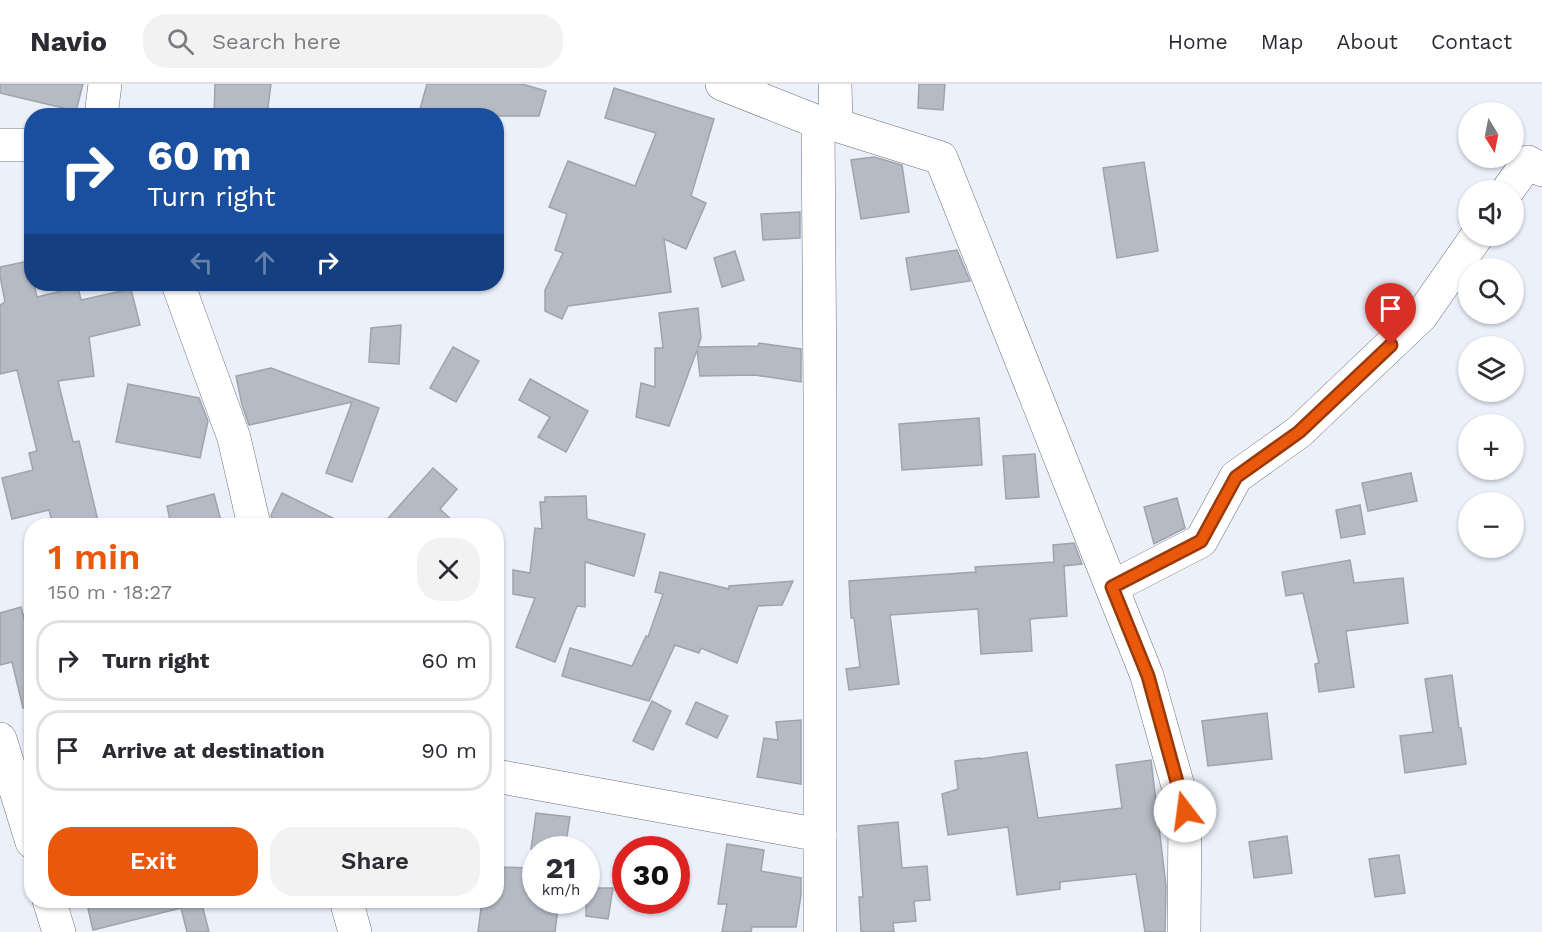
<!DOCTYPE html>
<meta charset="utf-8">
<style>
:root{--surface:#fff;--page:#f2f2f3;--text:#2b2b33;--muted:#7c7c81;--line:#e1e1e2;--accent:#ea580c}
body{margin:0;font-family:"Work Sans",sans-serif;background:var(--page);color:var(--text);height:100vh;display:flex;flex-direction:column;font-size:22px;white-space:nowrap}
*{box-sizing:border-box;margin:0}
p{font-size:20px;color:var(--muted)}
.icon{flex:none;width:33px;height:33px;fill:none;stroke:currentColor;stroke-width:2;stroke-linecap:round;stroke-linejoin:round}
.map{position:relative;flex:1;overflow:hidden}
.sheet{position:absolute;left:24px;top:434px;width:480px;height:390px;display:flex;flex-direction:column;background:var(--surface);border-radius:24px;box-shadow:0 2px 4px #0004}
.sheet>*{flex:none}
.guide{position:absolute;left:24px;top:24px;width:480px;height:183px;border-radius:24px;box-shadow:0 2px 4px #0004;background:#1a4fa0;color:#fff;overflow:hidden}
.needle{width:39px;rotate:170deg}
.fabs{position:absolute;left:1458px;top:18px;display:grid;gap:12px}
.fabs a{display:grid;place-items:center;width:66px;height:66px;border-radius:50%;background:var(--surface);box-shadow:0 2px 4px #0004;font-size:30px}
.speed{position:absolute;left:522px;top:752px;display:flex;gap:12px;font-size:30px;font-weight:700;text-align:center}
.speed>*{display:grid;place-content:center;width:78px;height:78px;border-radius:50%;background:var(--surface);box-shadow:0 2px 4px #0004;line-height:1}
.speed small{font-size:15px;font-weight:400}
.speed .limit{border:9px solid #d22;background:#fff;color:#111}
.pin{position:absolute;display:grid;place-items:center;width:51px;height:51px;color:#fff;margin:-62px -26px;border-radius:50% 50% 50% 0;rotate:-45deg;box-shadow:0 0 6px #0007}
.pin .icon{rotate:45deg}
.me{position:absolute;width:66px;margin:-33px;rotate:345deg;stroke-linejoin:round;filter:drop-shadow(0 0 4px #0008)}
.turn{display:flex;align-items:center;gap:21px;height:126px;padding:0 24px;font-size:27px}
.turn .icon{width:78px;height:78px;stroke-width:2.5}
.turn b{display:block;font-size:42px;line-height:51px}
.lanes{display:flex;align-items:center;height:57px;padding:0 24px;background:#0003;justify-content:center;gap:30px;direction:ltr}
.lanes .off{opacity:.35}
.round{display:grid;place-items:center;flex:none;width:63px;height:63px;border-radius:24px;background:var(--page)}
.summary{display:flex;align-items:center;justify-content:space-between;height:102px;padding:0 24px}
h1{font-size:36px;font-weight:600;line-height:45px;color:var(--accent)}
.cta{display:flex;gap:12px;margin-top:auto;padding:12px 24px}
.cta a{flex:1;height:69px;border-radius:24px;background:var(--accent);color:#fff;font-size:24px;font-weight:600;line-height:69px;text-align:center}
.cta a+a{background:var(--page);color:var(--text)}
ul{padding:0;list-style:none}
li{display:flex;align-items:center;gap:18px;height:81px;margin:0 12px 9px;padding:0 12px;border:3px solid var(--line);border-radius:24px}
li div{flex:1}
li b{display:block;font-size:22px}
li em{font-style:normal}
header{display:flex;align-items:center;gap:36px;box-sizing:border-box;height:84px;padding:0 30px;background:var(--surface);border-bottom:2px solid var(--line)}
header strong{font-size:28px}
nav{display:flex;gap:33px;margin-inline-start:auto;font-size:21px}
.search{width:420px;height:54px;background:var(--page);display:flex;align-items:center;gap:15px;box-sizing:border-box;padding:0 21px;border-radius:24px;color:var(--muted);font-size:22px}
.map>svg:first-child{display:block}
</style>
<header>
<strong>Navio</strong>
<div class="search"><svg class="icon" aria-label="search" viewBox="0 0 24 24"><circle cx="10" cy="10" r="6"/><path d="M15 15l6 6"/></svg>Search here</div>
<nav><a>Home</a><a>Map</a><a>About</a><a>Contact</a></nav>
</header>
<div class="map">
<svg width="1542" height="848" viewBox="0 0 1542 848">
<rect width="100%" height="100%" fill="#ebf0fb"/>
<g fill="#b5bac4" stroke="#9fa3ad" stroke-width="1.5">
<path d="M0 0H83L76 27 0 9Z"/>
<path d="M215 0H271L267 31 240 28V32H214Z"/>
<path d="M427 0H522L546 7 539 32H418Z"/>
<path d="M919 0H945L943 26 918 24Z"/>
<path d="M614 4 714 35 691 112 706 119 686 165 664 155 671 208 568 222 562 235 545 227V206L563 169 555 166 567 130 549 123 568 77 635 102 656 49 605 34Z"/>
<path d="M874 73 902 81 909 128 861 135 851 76Z"/>
<path d="M1144 78 1158 167 1117 174 1103 84Z"/>
<path d="M800 128V154L763 156 761 130Z"/>
<path d="M957 166 970 197 911 206 906 174Z"/>
<path d="M735 167 744 196 722 203 714 174Z"/>
<path d="M29 177 32 188V200H34L37 213 78 203 81 216 131 205 140 241 89 253 94 292 58 297 73 358 79 357 99 441H53L49 426 12 435 2 394 33 386 29 369 37 367 17 286 0 290V221L5 218 0 192V183Z"/>
<path d="M698 224 701 254 698 263 758 262 759 259 801 265V298L755 291 700 292 697 266 669 342 636 333 641 299 655 303V264H663L659 229Z"/>
<path d="M401 241 399 280 369 278 371 244Z"/>
<path d="M453 263 479 277 456 318 430 304Z"/>
<path d="M271 284 379 324 352 398 326 389 352 318 249 341 242 321 236 292Z"/>
<path d="M530 295 588 327 566 368 538 353 550 333 519 316Z"/>
<path d="M128 300 199 314 208 337 200 374 116 358Z"/>
<path d="M979 334 982 381 902 386 899 340Z"/>
<path d="M1035 370 1039 413 1006 415 1003 372Z"/>
<path d="M433 384 457 405 440 425 457 441H382Z"/>
<path d="M1411 389 1417 417 1368 427 1362 399Z"/>
<path d="M282 409 347 441H286L272 434 271 431Z"/>
<path d="M214 410 222 441H171L167 422Z"/>
<path d="M586 412 587 435 645 450 634 492 585 478V523L577 522 555 578 516 563 535 514 513 510V486L530 489 535 444 542 445 540 418H545V413Z"/>
<path d="M1177 414 1185 444 1154 460 1144 423Z"/>
<path d="M1360 421 1365 450 1341 454 1336 426Z"/>
<path d="M1074 459 1082 480 1064 482 1067 532 1030 535 1032 567 981 570 978 525 890 531 899 600 849 606 846 585 860 583 854 534H851L849 497 976 488 975 483 1054 478 1053 461Z"/>
<path d="M1350 476 1354 499 1403 494 1408 539 1346 547 1354 603 1319 608 1315 580 1319 579 1303 509 1286 512 1282 488Z"/>
<path d="M660 488 729 505V502L793 497 782 521 758 522 737 579 701 564 699 569 675 561 649 617 562 592 570 564 632 582 646 552 648 553 663 510 655 508Z"/>
<path d="M21 523 32 564V623L23 624 12 578 0 581V529Z"/>
<path d="M1452 591 1459 644H1461L1466 680 1405 689 1400 652 1433 648 1425 595Z"/>
<path d="M652 617 671 627 653 666 633 657Z"/>
<path d="M696 618 728 632 717 654 686 640Z"/>
<path d="M1267 629 1272 675 1208 682 1202 637Z"/>
<path d="M801 636V700L757 693 764 654 778 656 776 638Z"/>
<path d="M1027 668 1038 734 1122 724 1116 681 1151 676 1166 802 1165 848H1145L1136 790 1060 798V805L1017 811 1008 743 948 751 942 710 958 705 955 677 980 674V675Z"/>
<path d="M536 729 570 733 565 765H531Z"/>
<path d="M898 738 902 784 927 782 930 816 914 817 916 837 893 839 894 848H861L859 813H863L858 742Z"/>
<path d="M1287 752 1292 789 1254 794 1249 758Z"/>
<path d="M727 760 764 766 761 787 801 794V811L796 843H752L751 848H722L727 820H718Z"/>
<path d="M1399 771 1405 809 1375 813 1369 775Z"/>
<path d="M496 783 531 784V802H536V816H559L555 848H478L482 816H496Z"/>
<path d="M586 804H613L608 835 586 832Z"/>
<path d="M86 816H201L209 848H187L181 824 93 846Z"/>
</g>
<g fill="none" stroke-linecap="round" stroke-linejoin="round">
<g stroke="#6a6f78" stroke-width="34">
<g id="minor">
<path d="M722 0 818 38 836 41 941 74 1147 592 1185 727 1184 848"/>
<path d="M835 0 836 41"/>
<path d="M101 32 105 0"/>
<path d="M818 38 820 313V848"/>
<path d="M0 61H32"/>
<path d="M1508 106 1528 78 1542 86"/>
<path d="M178 200 234 354 254 441"/>
<path d="M1112 503 1201 457 1236 393 1299 348 1421 232 1477 152"/>
<path d="M0 655 32 758"/>
<path d="M496 692 820 751"/>
<path d="M49 816 59 848"/>
<path d="M346 816 355 848"/>
</g>
</g>
<use href="#minor" stroke="#fff" stroke-width="33"/>
</g>
<g fill="none" stroke-linecap="round" stroke-linejoin="round">
<g stroke="#983908" stroke-width="15">
<path id="route" d="M1185 727 1148 592 1112 503 1201 457 1236 393 1299 348 1391 261"/>
</g>
<use href="#route" stroke="#ea580c" stroke-width="10"/>
</g>
</svg>
<div class="fabs">
<a><svg class="needle" viewBox="-14 -14 28 28"><path d="M0-13l5 13h-10z" fill="#e53935"/><path d="M0 13l5-13h-10z" fill="#7c7c81"/></svg></a>
<a><svg class="icon" aria-label="sound" viewBox="0 0 24 24"><path d="M4 9h4l5-4v14l-5-4H4zM17 9q2 3 0 6"/></svg></a>
<a><svg class="icon" aria-label="search" viewBox="0 0 24 24"><circle cx="10" cy="10" r="6"/><path d="M15 15l6 6"/></svg></a>
<a><svg class="icon" aria-label="layers" viewBox="0 0 24 24"><path d="M12 4l9 5-9 5-9-5zM3 14l9 5 9-5"/></svg></a>
<a>+</a>
<a>−</a>
</div>
<div class="speed"><div>21<small>km/h</small></div><div class="limit">30</div></div>
<div class="pin" style="left:1391px;top:261px;background:#d93025"><svg class="icon" aria-label="arrive" viewBox="0 0 24 24"><path d="M6 21V4h12l-3 4 3 4H6"/></svg></div>
<svg class="me" style="left:1185px;top:727px" viewBox="-20 -20 40 40"><circle r="19" fill="#fff"/><path d="M0-13L10 11 0 6-10 11z" fill="#ea580c"/></svg>
<div class="guide">
<div class="turn"><svg class="icon" aria-label="right" viewBox="0 0 24 24"><path d="M7 20v-9h11M14 6l5 5-5 5"/></svg><div><b>60 m</b>Turn right</div></div>
<div class="lanes"><svg class="icon off" aria-label="left" viewBox="0 0 24 24"><path d="M17 20v-9H6M10 6l-5 5 5 5"/></svg><svg class="icon off" aria-label="ahead" viewBox="0 0 24 24"><path d="M12 20V5M6 11l6-6 6 6"/></svg><svg class="icon" aria-label="right" viewBox="0 0 24 24"><path d="M7 20v-9h11M14 6l5 5-5 5"/></svg></div>
</div>
<section class="sheet">
<div class="summary"><div><h1>1 min</h1><p>150 m · 18:27</p></div><a class="round"><svg class="icon" aria-label="close" viewBox="0 0 24 24"><path d="M6 6l12 12M18 6L6 18"/></svg></a></div>
<ul>
<li><svg class="icon" aria-label="right" viewBox="0 0 24 24"><path d="M7 20v-9h11M14 6l5 5-5 5"/></svg><div><b>Turn right</b></div><em>60 m</em></li>
<li><svg class="icon" aria-label="arrive" viewBox="0 0 24 24"><path d="M6 21V4h12l-3 4 3 4H6"/></svg><div><b>Arrive at destination</b></div><em>90 m</em></li>
</ul>
<div class="cta"><a>Exit</a><a>Share</a></div>
</section>
</div>
